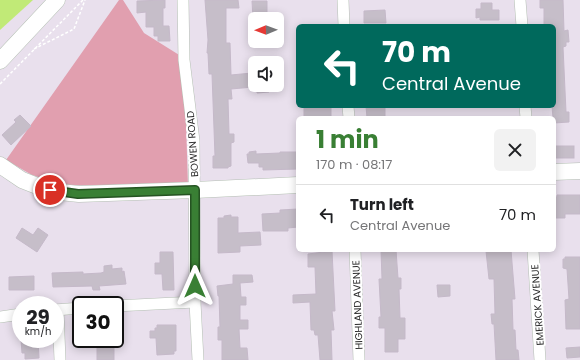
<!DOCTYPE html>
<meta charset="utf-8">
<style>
:root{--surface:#fff;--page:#f2f2f2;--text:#202124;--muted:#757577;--line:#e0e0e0;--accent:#397f34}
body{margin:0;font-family:Poppins,sans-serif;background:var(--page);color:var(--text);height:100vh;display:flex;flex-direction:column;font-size:15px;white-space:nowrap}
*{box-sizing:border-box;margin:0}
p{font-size:13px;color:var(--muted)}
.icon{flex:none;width:22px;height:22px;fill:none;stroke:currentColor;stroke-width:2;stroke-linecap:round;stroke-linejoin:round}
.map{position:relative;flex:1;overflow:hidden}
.side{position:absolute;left:296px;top:116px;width:260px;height:136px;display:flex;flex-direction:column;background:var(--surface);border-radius:6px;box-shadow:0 2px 10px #0003}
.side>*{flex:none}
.guide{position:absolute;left:296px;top:24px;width:260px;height:84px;border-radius:6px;box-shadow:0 2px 10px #0003;background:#00695c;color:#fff;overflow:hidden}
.needle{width:26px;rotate:269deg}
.tools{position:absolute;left:248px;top:12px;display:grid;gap:8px}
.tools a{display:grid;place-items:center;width:36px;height:36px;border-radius:6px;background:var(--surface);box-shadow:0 2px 10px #0003;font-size:20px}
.speed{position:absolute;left:12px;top:296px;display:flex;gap:8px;font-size:20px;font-weight:700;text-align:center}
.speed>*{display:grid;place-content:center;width:52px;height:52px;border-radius:50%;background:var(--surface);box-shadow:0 2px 10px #0003;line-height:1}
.speed small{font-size:10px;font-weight:400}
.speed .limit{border:2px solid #111;border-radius:6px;background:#fff;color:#111}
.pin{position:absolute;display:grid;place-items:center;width:34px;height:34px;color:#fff;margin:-17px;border:2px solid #fff;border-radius:50%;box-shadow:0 1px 4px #0007}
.me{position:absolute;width:44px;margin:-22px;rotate:0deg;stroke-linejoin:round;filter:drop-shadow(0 0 3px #0008)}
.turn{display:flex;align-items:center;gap:14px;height:84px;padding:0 20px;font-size:18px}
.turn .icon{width:52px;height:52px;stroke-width:2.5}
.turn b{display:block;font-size:28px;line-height:34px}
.round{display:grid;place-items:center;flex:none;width:42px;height:42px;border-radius:6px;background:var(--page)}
.headline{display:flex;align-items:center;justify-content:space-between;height:68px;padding:0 20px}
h1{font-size:24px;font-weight:700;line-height:30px;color:var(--accent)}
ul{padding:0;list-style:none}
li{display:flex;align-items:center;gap:12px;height:60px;padding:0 20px;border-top:1px solid var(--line)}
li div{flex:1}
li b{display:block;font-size:15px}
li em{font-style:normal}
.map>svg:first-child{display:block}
</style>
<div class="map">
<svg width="580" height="360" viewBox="0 0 580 360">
<rect width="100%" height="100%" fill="#e9e0ed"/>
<path fill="#e19faf" d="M119 0H123L144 33 184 58 188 187 65 185 32 175 6 160Z"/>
<path fill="#c1ea77" d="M0 0H33L0 30Z"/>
<g fill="#c6bec9" stroke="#c5b9c9">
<path d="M165 0V8H163V26H169L170 41H158V36H154V27H146V12L137 13V1Z"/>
<path d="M205 0H238L239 8H226V43H230L231 75 252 73 253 87 231 89 232 99H228L229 134H234V142L231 143V166L228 167V168H213V156H215L212 74H209L208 53H207L208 40Z"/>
<path d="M540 0H563L564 31 568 30 569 42H566V46L563 47 566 112H569V122L554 123V118H553L552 106H554V26H544V8H540Z"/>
<path d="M252 1H267V19H253Z"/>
<path d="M481 3H492V10H499V20H480V17L476 18V9H481Z"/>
<path d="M385 10 386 23H364V11Z"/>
<path d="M257 85H269V92L257 93Z"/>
<path d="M366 106H385V118H367Z"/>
<path d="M331 107V118H304V108Z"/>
<path d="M20 115 31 126 11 145 2 135 16 122 14 120Z"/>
<rect x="554" y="146" width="20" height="12"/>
<path d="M256 151V154L280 153V152H298V169L263 170V167H259V163H248L247 154H249V152Z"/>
<path d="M557 195H580V214H565V218H555L554 197H557Z"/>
<path d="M298 209V227L288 228V231H263L262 214 280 213V210Z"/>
<path d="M231 215V217H238V233L260 232 261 245 240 246V252L218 253V218H224V216Z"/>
<path d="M22 228 33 235 38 228 48 235 37 252 16 238Z"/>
<path d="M381 250H396L398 278H401V289H399L400 318H405V339H398V352H385V328H379V317H381L379 279H382Z"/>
<path d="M489 250H511L515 299H512L513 330H515L516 350H518L519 360H496L494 324H492L491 314H495L494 279H489L486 251Z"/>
<path d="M332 251 335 311H332L334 330H331L332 360H320L318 335H315L314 330H311L310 302 293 303V295L316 294 315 267H308V254Z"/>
<path d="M160 252H173L174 290H163L162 274H155V263H160Z"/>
<path d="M565 257H580V329H566L565 300 569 299 567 269 563 268V259H565Z"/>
<path d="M112 265V269L122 268V272L124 271 126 284 99 286 100 290H93L92 286 53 287 52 273 83 272V274L101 273 104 272V266Z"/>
<path d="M233 275H252L253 282 240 283 241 297H246V305H240V320H248V329H239L240 348H247L248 360H222V340H218V327H220L219 296H218L217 286 233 284Z"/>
<path d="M34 276V290H9V277Z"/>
<path d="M437 285H450V296L438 297Z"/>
<path d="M157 325H176V351H174V354L157 355 156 338H150V331H155V328H157Z"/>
<path d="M23 339H38L39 358 25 359V353H22L21 340H23Z"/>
<path d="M91 339H114V360H97V347H91Z"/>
<path d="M580 347V357L567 358 566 348Z"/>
</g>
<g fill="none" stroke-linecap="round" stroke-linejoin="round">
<g stroke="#b4bfb3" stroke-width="12">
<g id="street">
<path d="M183 0 184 60 194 141 195 302 198 360"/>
<path d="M343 0 344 26"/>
<path d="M520 0 522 26"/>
<path d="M348 106 349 118"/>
<path d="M525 106 526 118"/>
<path d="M355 250 359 360"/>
<path d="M533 250 540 360"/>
<path d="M115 306 195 302"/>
<path d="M55 310 81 308"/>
<path d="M58 310 60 360"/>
<path d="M0 317 21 314"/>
</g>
</g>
<g stroke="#b4bfb3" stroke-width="17">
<g id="secondary">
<path d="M0 61 57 0"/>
<path d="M0 165 22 180 50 191 79 194 195 190 298 185"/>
<path d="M554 172 580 171"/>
</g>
</g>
<g stroke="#fff" stroke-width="1.5" stroke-dasharray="3 2" stroke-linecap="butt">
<path d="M34 49 74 29 85 0"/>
<path d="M0 84 83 0"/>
</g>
<use href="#street" stroke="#fff" stroke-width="11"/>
<use href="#secondary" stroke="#fff" stroke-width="16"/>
</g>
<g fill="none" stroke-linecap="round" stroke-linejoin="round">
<g stroke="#255322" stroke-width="10">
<path id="route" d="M50 190 78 194 195 190V286"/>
</g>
<use href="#route" stroke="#397f34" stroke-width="7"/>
</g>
<g text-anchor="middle" stroke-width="4" stroke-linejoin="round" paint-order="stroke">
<g font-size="10" fill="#2c2c2c" stroke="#fff">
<text transform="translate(192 144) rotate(-94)" y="4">BOWEN ROAD</text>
<text transform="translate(357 305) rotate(-92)" y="4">HIGHLAND AVENUE</text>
<text transform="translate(537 305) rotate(-94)" y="4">EMERICK AVENUE</text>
</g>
</g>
</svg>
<div class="tools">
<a><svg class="needle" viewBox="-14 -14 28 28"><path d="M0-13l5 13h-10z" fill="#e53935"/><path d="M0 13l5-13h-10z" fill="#757577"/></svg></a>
<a><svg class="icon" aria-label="sound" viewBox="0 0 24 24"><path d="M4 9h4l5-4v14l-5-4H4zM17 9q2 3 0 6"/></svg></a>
</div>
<div class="speed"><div>29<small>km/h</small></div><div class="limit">30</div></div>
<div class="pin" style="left:50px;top:190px;background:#d93025"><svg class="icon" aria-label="arrive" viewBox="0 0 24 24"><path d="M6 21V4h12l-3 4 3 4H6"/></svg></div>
<svg class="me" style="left:195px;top:286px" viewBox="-20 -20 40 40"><path d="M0-17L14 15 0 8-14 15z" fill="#397f34" stroke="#fff" stroke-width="4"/></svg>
<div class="guide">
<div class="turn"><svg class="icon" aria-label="left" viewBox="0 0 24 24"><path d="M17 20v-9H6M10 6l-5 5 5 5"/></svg><div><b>70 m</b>Central Avenue</div></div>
</div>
<section class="side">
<div class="headline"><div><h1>1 min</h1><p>170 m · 08:17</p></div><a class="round"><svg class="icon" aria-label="close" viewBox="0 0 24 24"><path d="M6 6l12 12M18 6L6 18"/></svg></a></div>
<ul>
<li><svg class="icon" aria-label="left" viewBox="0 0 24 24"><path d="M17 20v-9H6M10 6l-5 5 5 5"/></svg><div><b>Turn left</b><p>Central Avenue</p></div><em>70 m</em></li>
</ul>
</section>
</div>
